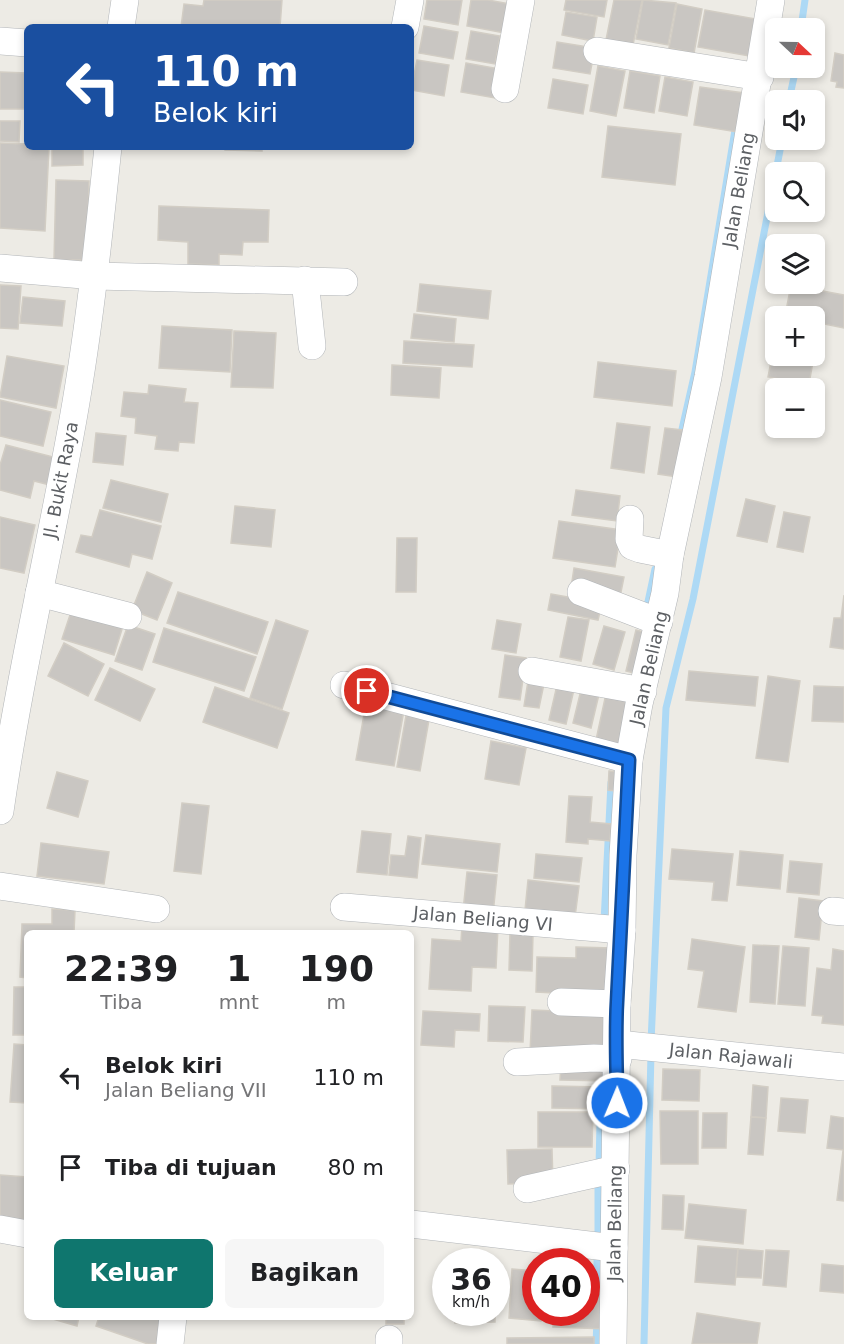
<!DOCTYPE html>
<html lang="id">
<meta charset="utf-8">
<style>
:root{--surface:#fff;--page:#f6f6f6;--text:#202124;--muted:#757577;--accent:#0f766e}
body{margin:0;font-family:"DejaVu Sans",sans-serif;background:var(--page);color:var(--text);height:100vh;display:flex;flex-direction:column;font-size:22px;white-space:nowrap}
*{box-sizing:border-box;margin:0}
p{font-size:20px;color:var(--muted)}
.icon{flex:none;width:33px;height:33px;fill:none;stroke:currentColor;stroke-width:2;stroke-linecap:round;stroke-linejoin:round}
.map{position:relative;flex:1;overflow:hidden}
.sheet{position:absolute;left:24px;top:930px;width:390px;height:390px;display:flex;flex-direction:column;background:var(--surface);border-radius:9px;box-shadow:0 3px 9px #0003}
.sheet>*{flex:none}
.hud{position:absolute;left:24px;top:24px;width:390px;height:126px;border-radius:9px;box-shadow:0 3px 9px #0003;background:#1a4fa0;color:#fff;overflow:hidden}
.needle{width:39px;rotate:112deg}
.buttons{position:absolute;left:765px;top:18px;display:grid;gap:12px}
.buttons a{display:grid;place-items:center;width:60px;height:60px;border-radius:9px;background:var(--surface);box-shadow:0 3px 9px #0003;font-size:30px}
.speed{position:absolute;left:432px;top:1248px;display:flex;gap:12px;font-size:30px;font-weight:700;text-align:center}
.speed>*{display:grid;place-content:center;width:78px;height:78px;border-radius:50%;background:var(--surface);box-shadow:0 3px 9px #0003;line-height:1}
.speed small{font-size:15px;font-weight:400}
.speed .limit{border:9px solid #d22;background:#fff;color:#111}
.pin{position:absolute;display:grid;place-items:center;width:51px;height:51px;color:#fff;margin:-26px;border:3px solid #fff;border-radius:50%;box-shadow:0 2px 6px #0007}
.me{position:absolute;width:66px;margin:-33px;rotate:1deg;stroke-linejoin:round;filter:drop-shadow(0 0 4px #0008)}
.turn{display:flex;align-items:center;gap:21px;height:126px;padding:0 30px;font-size:27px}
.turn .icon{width:78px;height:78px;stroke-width:2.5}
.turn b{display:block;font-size:42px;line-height:51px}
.eta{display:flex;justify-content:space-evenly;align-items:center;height:102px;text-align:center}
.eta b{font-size:36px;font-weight:600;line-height:42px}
.cta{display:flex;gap:12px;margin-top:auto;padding:12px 30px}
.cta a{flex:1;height:69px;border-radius:9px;background:var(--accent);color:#fff;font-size:24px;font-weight:600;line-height:69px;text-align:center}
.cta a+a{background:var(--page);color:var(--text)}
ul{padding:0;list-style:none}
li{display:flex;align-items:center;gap:18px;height:90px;padding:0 30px}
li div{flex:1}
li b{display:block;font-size:22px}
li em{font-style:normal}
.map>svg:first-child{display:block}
</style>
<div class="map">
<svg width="844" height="1344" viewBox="0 0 844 1344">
<rect width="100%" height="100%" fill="#edebe5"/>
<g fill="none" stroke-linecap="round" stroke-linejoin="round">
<g stroke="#add9f5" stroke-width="7">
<path d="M801 28 805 0"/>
<path d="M789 100 796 68"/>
<path d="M680 438 695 372 736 124"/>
<path d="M646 611 655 569"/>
<path d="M604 922 611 783"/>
<path d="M651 1042 666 708 693 599 782 140"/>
<path d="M599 1168 601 1074"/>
<path d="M598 1240V1179"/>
<path d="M597 1291V1251"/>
<path d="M596 1344 597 1320"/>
<path d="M644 1344 651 1053"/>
</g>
</g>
<g fill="#c9c6c2" stroke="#d2cdc4" stroke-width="1.5">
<path d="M204 0H282L280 27H181L184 4 203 6Z"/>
<path d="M427 0H462L458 25 424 19Z"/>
<path d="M471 0H488L515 5 510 34 467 26Z"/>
<path d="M566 0H607L604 17 564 10Z"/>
<path d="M614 0H642L633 45 606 40Z"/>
<path d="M643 0 676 3 668 45 636 39Z"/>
<path d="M677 4 702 9 694 53 669 48Z"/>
<path d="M705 10 756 19 749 56 698 47Z"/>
<path d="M566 12 597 17 593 41 562 35Z"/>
<path d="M424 26 458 32 453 59 419 53Z"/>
<path d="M471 31 500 36 495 64 466 59Z"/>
<path d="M557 42 595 48 590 74 553 68Z"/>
<path d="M835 53 844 55V88L836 87 837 82 831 81Z"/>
<path d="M417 60 449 65 444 96 411 90Z"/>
<path d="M466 63 500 69 495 98 461 92Z"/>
<path d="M598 66 625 71 616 116 590 111Z"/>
<path d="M630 71 660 76 654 113 624 108Z"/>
<path d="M0 72 27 73V109H0Z"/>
<path d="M665 77 693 82 687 116 659 111Z"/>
<path d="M553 79 588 85 583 114 548 108Z"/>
<path d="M700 87 744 93 737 132 694 125Z"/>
<path d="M0 121H20L19 142 0 141Z"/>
<path d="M608 126 681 134 675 185 602 177Z"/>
<path d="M0 143 27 144V147H49L45 231 0 228Z"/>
<path d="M52 147H83V165L52 166Z"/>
<path d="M225 147H262V151L225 150Z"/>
<path d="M56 180 89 181 87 260H54Z"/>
<path d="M159 206 269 210 268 242H243L242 255 219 254V265L188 264V242L158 240Z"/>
<path d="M420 284 491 291 488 319 417 311Z"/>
<path d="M0 285 21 286 18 329 0 328Z"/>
<path d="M791 285 844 295V328L814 322V316H785Z"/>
<path d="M23 297 65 301 62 326 20 323Z"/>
<path d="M414 314 456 319 454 342 411 338Z"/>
<path d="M162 326 232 330 230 372 159 368Z"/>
<path d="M234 331 276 333 273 388 231 387Z"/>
<path d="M776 336V356H814L809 384 768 377Z"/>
<path d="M404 341 474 345 472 367 403 363Z"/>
<path d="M7 356 64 366 56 408 0 397Z"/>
<path d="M598 362 676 371 672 406 594 397Z"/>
<path d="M392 365 441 368 439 398 391 395Z"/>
<path d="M149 385 186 389 184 402 198 403 194 443 179 442 178 451 155 449 157 436 135 433 136 418 121 416 124 392 148 394Z"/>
<path d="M0 400 51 412 43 446 0 436Z"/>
<path d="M617 423 650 427 644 473 611 468Z"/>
<path d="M665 428 691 431 684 478 658 474Z"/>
<path d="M96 433 126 436 123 465 93 462Z"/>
<path d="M6 445 61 459 54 486 34 481 30 498 0 490V465Z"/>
<path d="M111 480 168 494 161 522 103 508Z"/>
<path d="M576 490 620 496 617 521 572 515Z"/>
<path d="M746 499 775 506 767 542 737 536Z"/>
<path d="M235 506 275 510 271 547 231 543Z"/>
<path d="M100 510 161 526 152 559 132 554 129 567 76 552 81 535 92 537Z"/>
<path d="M784 512 810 517 803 552 777 547Z"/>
<path d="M0 517 35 525 24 573 0 568Z"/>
<path d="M559 521 621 530 615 567 553 558Z"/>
<path d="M397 538H417L416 592H396Z"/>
<path d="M574 568 624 577 620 597 571 588Z"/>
<path d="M147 572 172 583 157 620 132 610Z"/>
<path d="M178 592 268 622 257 654 167 623Z"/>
<path d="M551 594 602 603 598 620 548 610Z"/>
<path d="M844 595V649L830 647 834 618H841Z"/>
<path d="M72 609 123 626 114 655 62 639Z"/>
<path d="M568 617 589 620 581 661 560 657Z"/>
<path d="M276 620 308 631 282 709 250 698Z"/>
<path d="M497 620 521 624 516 653 492 649Z"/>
<path d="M128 625 155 634 142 670 115 661Z"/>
<path d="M604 626 625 632 614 670 593 664Z"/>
<path d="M164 628 256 657 244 691 153 662Z"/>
<path d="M636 630 652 634 642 675 626 671Z"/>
<path d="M64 643 104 664 88 696 48 676Z"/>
<path d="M505 655 526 658 520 700 499 697Z"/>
<path d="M110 668 155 689 140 721 95 700Z"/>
<path d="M689 671 758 677 755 706 686 700Z"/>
<path d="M529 675 545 679 539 708 524 706Z"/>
<path d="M768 676 800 681 788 762 756 758Z"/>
<path d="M558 681 575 685 566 724 549 720Z"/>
<path d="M582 686 600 690 591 728 573 723Z"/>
<path d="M814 686 844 687V722L812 721Z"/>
<path d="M215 687 289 713 277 748 203 722Z"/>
<path d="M607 689 640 695 629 747 596 740Z"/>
<path d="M366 703 404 710 394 766 356 760Z"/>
<path d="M407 710 430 714 420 771 397 767Z"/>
<path d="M491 741 526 748 519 785 485 779Z"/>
<path d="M609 771 625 772 623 792 608 790Z"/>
<path d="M57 772 88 781 78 817 47 808Z"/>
<path d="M569 796 592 797 590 822 611 824 610 841 588 839V844L566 842Z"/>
<path d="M182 803 209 806 201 874 174 871Z"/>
<path d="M362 831 391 834 387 875 357 872Z"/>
<path d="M426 835 500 844 497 872 422 864Z"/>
<path d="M408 836 421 838 417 878 389 875 391 855 405 856Z"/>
<path d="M41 843 109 852 104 884 37 876Z"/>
<path d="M672 849 733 854 727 901 712 900 714 882 669 879Z"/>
<path d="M740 851 783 855 780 889 737 885Z"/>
<path d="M536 854 582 858 579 882 534 878Z"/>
<path d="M790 861 822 864 819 895 787 892Z"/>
<path d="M467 872 497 875 493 914 463 911Z"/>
<path d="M528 880 579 886 575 917 525 910Z"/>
<path d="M799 898 823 901 819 940 795 937Z"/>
<path d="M52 909 75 910 74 933H27V978L20 977 22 924H52Z"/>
<path d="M462 926 498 927 496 968 472 967 471 991 429 989 432 939 461 941Z"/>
<path d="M510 933 533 934 532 971 509 970Z"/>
<path d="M692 939 745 947 736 1012 698 1007 704 971 688 969Z"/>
<path d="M753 945 779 946 775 1004 750 1002Z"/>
<path d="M783 946 809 948 805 1006 778 1004Z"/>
<path d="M576 947 613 948 611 999 575 994 536 992 537 957 576 958Z"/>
<path d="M833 949 844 951V1025L822 1023 823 1016 812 1015 817 968 831 970Z"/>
<path d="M14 987H27V1035H13Z"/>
<path d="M489 1006 525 1007 523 1042 488 1041Z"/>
<path d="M532 1010 605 1013 603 1055 530 1053Z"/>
<path d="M423 1011 480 1014 479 1031 455 1030 454 1047 421 1045Z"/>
<path d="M14 1044 27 1045V1103L10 1102Z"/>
<path d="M561 1063 610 1064 609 1081 560 1080Z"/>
<path d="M663 1069 700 1070 699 1101 662 1100Z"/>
<path d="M753 1085 768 1087 766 1118 751 1117Z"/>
<path d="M552 1086 603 1087V1109L552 1108Z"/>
<path d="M781 1098 808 1100 805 1133 778 1131Z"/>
<path d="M660 1111H698V1164H661Z"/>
<path d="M538 1112H593L592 1147H538Z"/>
<path d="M703 1113H727L726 1148H702Z"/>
<path d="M831 1116 844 1118V1150L827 1148Z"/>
<path d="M751 1117 766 1118 763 1155 748 1154Z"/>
<path d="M552 1149 553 1182 508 1184 507 1150Z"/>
<path d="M843 1151H844V1201L837 1200Z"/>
<path d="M0 1175 27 1177V1223L0 1220Z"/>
<path d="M663 1195 684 1196 683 1230 662 1229Z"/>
<path d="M689 1204 746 1210 743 1244 685 1238Z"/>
<path d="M698 1246 738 1249 735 1285 695 1282Z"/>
<path d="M738 1249 763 1251 761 1278 736 1277Z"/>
<path d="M766 1250 789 1251 786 1287 763 1285Z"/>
<path d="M822 1264 844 1266V1293L820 1291Z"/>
<path d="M512 1269 536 1271V1312H542L541 1321 509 1318Z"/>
<path d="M586 1283H608L607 1329 553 1327V1312H586Z"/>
<path d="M455 1312H495V1322L455 1323Z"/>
<path d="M697 1313 760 1323 757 1344H692Z"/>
<path d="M46 1317H79L77 1326Z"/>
<path d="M99 1317H156L167 1321 160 1344H148L96 1326Z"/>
<rect x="386" y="1317" width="18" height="7"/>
<path d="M594 1337V1344H507V1338Z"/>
</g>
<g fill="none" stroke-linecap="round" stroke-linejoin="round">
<g stroke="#b2b5b8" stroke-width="28">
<g id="minor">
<path d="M121 27 125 0"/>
<path d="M405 27 410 0"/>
<path d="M0 41 27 43"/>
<path d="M597 51 760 77"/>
<path d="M505 89 521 0"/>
<path d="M0 268 95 276 344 282"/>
<path d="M305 280 312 346"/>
<path d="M630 519 629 539 632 546 640 549 670 555"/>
<path d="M581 592 659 622"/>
<path d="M39 593 128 616"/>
<path d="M532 671 643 691"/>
<path d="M344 685 629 760"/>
<path d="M0 811C18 685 47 561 70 436 88 340 98 244 108 147"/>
<path d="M0 886 156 909"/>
<path d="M344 907 622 930"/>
<path d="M832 911 844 912"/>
<path d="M561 1002 617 1004"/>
<path d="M618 1044 844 1067"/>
<path d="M517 1062 594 1058 618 1059"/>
<path d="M527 1189 616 1169"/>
<path d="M411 1224 614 1248"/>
<path d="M0 1229 27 1234"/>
<path d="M389 1339V1344"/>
<path d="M170 1344 173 1317"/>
<path d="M613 1344 617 1004 622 930 623 855 629 760 639 704 665 593 670 555 708 377 771 0"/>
</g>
</g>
<use href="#minor" stroke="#fff" stroke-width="27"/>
</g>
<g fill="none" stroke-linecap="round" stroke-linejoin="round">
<g stroke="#114b97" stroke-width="15">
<path id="route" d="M367 691 629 760C625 841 621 921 617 1002 615 1036 617 1070 617 1103"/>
</g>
<use href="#route" stroke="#1a73e8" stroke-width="10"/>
</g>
<g text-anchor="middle" stroke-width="6" stroke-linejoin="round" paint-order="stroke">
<g font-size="18" fill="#5d6064" stroke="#fff">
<text transform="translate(739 190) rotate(-80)" y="6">Jalan Beliang</text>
<text transform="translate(61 480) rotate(-79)" y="6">Jl. Bukit Raya</text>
<text transform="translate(649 668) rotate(-77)" y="6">Jalan Beliang</text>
<text transform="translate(483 919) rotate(5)" y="6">Jalan Beliang VI</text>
<text transform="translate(731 1056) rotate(6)" y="6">Jalan Rajawali</text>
<text transform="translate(615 1223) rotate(-89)" y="6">Jalan Beliang</text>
</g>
</g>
</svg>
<div class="buttons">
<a><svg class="needle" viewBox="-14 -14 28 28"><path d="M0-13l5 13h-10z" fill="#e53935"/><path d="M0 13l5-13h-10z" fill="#757577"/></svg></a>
<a><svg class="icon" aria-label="sound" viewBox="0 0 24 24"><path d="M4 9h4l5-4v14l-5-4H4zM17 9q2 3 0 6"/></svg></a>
<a><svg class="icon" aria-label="search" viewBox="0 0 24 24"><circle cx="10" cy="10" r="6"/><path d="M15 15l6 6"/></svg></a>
<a><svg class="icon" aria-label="layers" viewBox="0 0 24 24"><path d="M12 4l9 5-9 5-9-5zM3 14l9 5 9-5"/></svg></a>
<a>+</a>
<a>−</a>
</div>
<div class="speed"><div>36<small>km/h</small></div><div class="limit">40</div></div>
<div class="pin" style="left:367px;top:691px;background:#d93025"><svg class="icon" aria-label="arrive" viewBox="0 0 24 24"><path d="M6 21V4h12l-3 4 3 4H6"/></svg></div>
<svg class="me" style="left:617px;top:1103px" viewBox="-20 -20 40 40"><circle r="17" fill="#1a73e8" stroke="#fff" stroke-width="3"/><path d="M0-11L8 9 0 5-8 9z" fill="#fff"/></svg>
<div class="hud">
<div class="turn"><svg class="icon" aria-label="left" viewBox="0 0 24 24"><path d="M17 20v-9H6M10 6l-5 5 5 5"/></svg><div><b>110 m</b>Belok kiri</div></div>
</div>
<section class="sheet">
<div class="eta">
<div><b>22:39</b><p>Tiba</p></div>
<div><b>1</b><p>mnt</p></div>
<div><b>190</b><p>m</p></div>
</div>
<ul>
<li><svg class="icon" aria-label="left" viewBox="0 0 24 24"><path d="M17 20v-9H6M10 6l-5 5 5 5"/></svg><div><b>Belok kiri</b><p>Jalan Beliang VII</p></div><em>110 m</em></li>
<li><svg class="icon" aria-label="arrive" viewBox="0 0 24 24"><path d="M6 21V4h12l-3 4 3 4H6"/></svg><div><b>Tiba di tujuan</b></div><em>80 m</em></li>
</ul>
<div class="cta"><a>Keluar</a><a>Bagikan</a></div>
</section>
</div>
